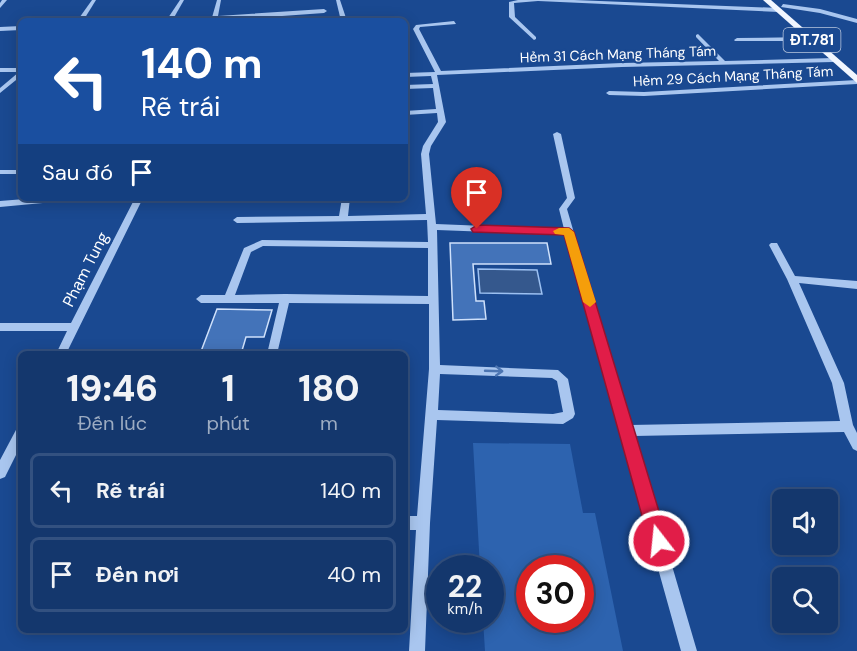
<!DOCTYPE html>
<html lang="vi">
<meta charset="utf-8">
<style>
:root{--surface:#14376d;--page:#1d3f72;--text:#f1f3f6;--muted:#9dacc2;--line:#335180}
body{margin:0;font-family:"DM Sans",sans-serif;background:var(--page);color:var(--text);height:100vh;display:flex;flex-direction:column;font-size:22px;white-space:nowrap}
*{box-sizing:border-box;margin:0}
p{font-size:20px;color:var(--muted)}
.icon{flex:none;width:33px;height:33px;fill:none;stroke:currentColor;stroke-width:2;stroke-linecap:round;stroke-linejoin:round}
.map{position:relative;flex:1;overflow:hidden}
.panel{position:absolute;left:18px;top:351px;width:390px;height:282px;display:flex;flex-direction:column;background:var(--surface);border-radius:9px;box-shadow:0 3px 15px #0003,0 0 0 2px var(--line)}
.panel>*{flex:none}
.banner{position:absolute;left:18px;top:18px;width:390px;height:183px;border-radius:9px;box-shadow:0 3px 15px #0003,0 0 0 2px var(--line);background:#1a4fa0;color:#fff;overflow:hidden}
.fabs{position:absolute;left:772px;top:489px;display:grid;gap:12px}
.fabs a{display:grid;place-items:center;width:66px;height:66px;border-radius:9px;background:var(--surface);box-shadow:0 3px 15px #0003,0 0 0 2px var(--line);font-size:30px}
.speed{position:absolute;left:426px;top:555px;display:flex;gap:12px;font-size:30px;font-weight:700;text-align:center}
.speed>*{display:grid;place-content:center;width:78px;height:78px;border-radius:50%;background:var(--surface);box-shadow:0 3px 15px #0003,0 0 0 2px var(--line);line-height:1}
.speed small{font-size:15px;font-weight:400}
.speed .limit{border:9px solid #d22;background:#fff;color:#111}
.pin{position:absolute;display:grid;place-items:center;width:51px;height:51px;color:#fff;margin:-62px -26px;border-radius:50% 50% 50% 0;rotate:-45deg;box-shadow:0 0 6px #0007}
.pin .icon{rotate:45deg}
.me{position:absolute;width:66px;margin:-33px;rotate:344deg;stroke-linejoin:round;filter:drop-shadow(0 0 4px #0008)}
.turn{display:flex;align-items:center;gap:21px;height:126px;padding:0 24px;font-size:27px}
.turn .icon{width:78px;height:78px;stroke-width:2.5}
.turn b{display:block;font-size:42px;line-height:51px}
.then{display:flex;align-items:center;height:57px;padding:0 24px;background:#0003;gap:12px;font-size:22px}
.eta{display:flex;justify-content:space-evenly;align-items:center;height:102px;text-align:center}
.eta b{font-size:36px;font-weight:800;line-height:42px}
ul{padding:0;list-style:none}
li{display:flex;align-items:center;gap:18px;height:75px;margin:0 12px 9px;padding:0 12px;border:3px solid var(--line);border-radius:9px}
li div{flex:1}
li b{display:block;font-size:22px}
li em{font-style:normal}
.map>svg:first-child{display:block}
</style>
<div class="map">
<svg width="857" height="651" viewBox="0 0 857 651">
<rect width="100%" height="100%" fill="#1a4991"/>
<path fill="#2d63af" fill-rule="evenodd" d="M473 443 570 444 583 513H595L623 651H485L483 620H490V568H480ZM530 568H580V620H530Z"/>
<path fill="#35588d" stroke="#9cc0f1" stroke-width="1.5" d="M478 269 537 270 542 294 480 293Z"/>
<g fill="#4373b9" stroke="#cfe1fb" stroke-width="1.5">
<path d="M450 243H547L551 264H473L476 301H484L486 319 453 320Z"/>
<path d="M217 309 272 310 264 337H246L241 354H200Z"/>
</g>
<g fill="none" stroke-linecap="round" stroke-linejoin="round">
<g fill="#a9c6ef" fill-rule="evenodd">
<path d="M2 0H7L0 8V3Z"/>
<path d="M92 0H96L83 21H77Z"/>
<path d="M180 0H184L172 21H166Z"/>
<path d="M217 0H221L218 16 324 9 327 11 324 13 211 21Z"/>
<path d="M336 0H340L347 21H341Z"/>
<path d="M518 0H574L779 8 782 10 779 12 538 1 514 3 515 17 536 37V39L534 40 509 17V2Z"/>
<path d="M783 4 820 9 857 19V23L820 13 781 7Z"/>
<path d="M454 21 456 24 420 27 419 29 441 71 622 63 719 61 696 37V35L698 34 725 61 833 58 836 60 833 62 622 67 437 75 446 122 431 146 429 154 436 224 564 229 559 209 567 198 553 134 557 132 561 134 575 198 567 209 630 425 840 421 832 383 787 279 769 245 771 243H777L795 276 857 281V289L799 283 844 383 853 425 857 433V451L853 449 844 432 634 436 697 651H681L565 235 437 230 440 365 558 370 568 379 575 414 573 418 563 424 437 420 430 523 425 651H409L416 530H405V516H417L429 369V304L289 303 277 354H267L279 303H201L196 299 201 295H225L244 248 262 240 428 242 427 220 237 223 233 220 237 217 339 216 342 198H350L348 216 426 214 421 154 423 146 438 122 437 113 405 115V111L436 109 433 88 405 89V85L433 84 431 76 405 77V73L435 72 413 29 416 25ZM263 246 428 248V296L285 294 235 295 251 252ZM440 374 552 378 557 381 563 412 553 414 438 410Z"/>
<path d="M21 26V30L0 31V27Z"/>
<path d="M737 38 810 37 813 39 810 41H735L734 40Z"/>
<path d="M0 68H21V76L0 93V88L19 72H0Z"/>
<path d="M857 80V84L644 96 609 95 606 93 609 91 644 92Z"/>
<rect x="0" y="170" width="21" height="4"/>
<path d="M37 198H68L64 201 0 207V201Z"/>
<path d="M135 198H143L66 354H56L67 331H0V323H71Z"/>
<path d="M21 426V445L5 477 0 479V460L17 428Z"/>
</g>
<path fill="#f1f6ff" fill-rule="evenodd" d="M763 0H771L857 75V83Z"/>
</g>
<defs><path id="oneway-shaft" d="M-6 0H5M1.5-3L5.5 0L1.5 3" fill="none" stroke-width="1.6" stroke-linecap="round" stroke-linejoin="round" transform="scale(1.5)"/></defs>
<use stroke="#4c75b2" href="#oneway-shaft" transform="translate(494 371) rotate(2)"/>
<path fill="#e11d48" stroke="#92132f" stroke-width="1.5" d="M477 225 569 228 574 232 668 541 665 548 659 550 652 548 649 541 564 235 473 232 471 229Z"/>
<path fill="#f59e0b" d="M569 228 574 232 596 302 590 307 583 302 564 235 555 234 553 231 559 228Z"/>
<g text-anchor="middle" stroke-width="4.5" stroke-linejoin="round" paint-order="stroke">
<g font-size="14" fill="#fff" stroke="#1a4991">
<text transform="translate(618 54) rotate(-2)" y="5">Hẻm 31 Cách Mạng Tháng Tám</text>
<text transform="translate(733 76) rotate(-3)" y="5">Hẻm 29 Cách Mạng Tháng Tám</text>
</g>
<rect fill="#1a4991" stroke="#bac8de" stroke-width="1.5" x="783.5" y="28" width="57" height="24" rx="4.5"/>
<g font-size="15" font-weight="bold" fill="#fff">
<text x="812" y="45">ĐT.781</text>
</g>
<g font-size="16" fill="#fff" stroke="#1a4991">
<text transform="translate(85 269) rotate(-63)" y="6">Phạm Tung</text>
</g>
</g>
</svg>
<div class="fabs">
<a><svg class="icon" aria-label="sound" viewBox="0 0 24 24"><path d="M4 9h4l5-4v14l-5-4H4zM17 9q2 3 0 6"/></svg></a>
<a><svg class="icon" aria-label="search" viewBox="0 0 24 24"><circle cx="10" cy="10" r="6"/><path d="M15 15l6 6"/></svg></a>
</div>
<div class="speed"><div>22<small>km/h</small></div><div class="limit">30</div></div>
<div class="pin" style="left:477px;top:229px;background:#d93025"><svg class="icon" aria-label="arrive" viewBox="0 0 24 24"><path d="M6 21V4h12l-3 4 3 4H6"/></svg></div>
<svg class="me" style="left:659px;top:541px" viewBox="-20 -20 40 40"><circle r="17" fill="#e11d48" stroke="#fff" stroke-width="3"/><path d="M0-11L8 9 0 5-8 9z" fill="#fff"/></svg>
<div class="banner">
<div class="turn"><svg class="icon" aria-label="left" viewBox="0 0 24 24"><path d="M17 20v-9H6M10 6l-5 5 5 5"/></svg><div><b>140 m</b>Rẽ trái</div></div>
<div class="then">Sau đó<svg class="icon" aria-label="arrive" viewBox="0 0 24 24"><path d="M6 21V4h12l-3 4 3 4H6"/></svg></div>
</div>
<section class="panel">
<div class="eta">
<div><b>19:46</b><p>Đến lúc</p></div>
<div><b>1</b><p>phút</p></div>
<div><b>180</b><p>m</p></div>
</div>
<ul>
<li><svg class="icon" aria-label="left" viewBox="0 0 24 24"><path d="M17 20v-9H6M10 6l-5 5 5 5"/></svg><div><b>Rẽ trái</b></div><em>140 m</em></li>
<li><svg class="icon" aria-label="arrive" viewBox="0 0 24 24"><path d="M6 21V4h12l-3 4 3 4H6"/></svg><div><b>Đến nơi</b></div><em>40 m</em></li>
</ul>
</section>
</div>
